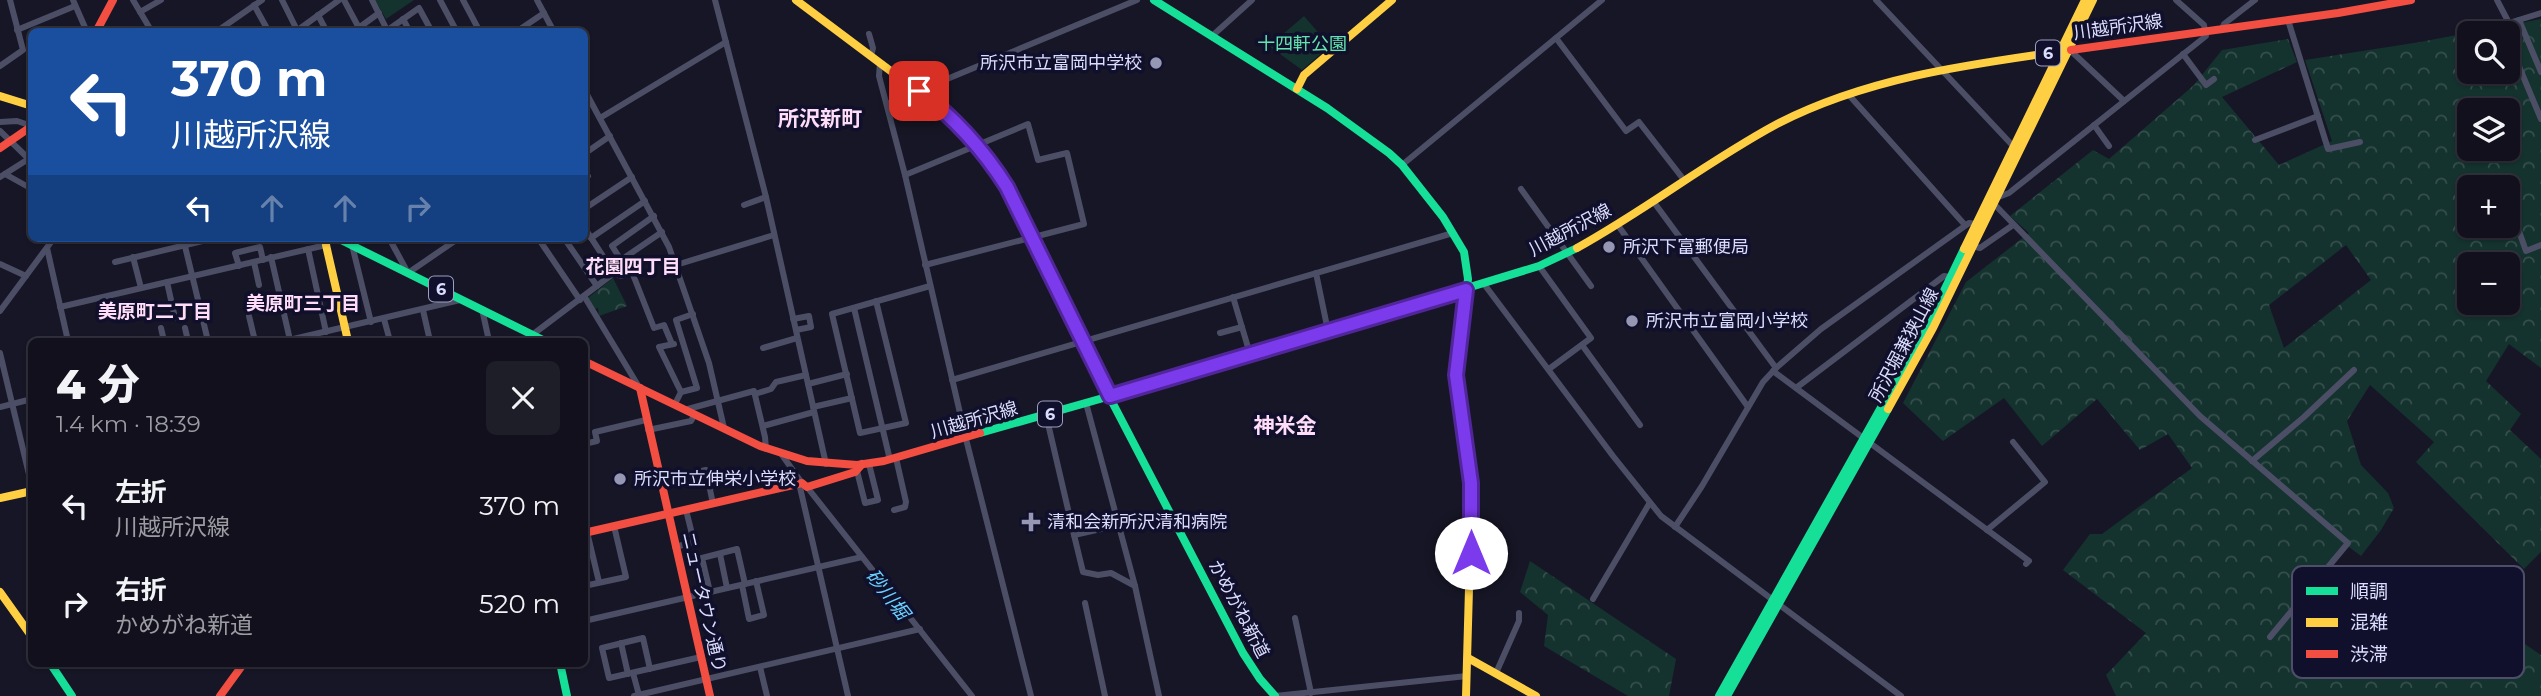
<!DOCTYPE html>
<html lang="ja">
<meta charset="utf-8">
<style>
:root{--surface:#11101c;--page:#1e1e29;--text:#f1f3f6;--muted:#9c9da3;--line:#30303b}
body{margin:0;font-family:Montserrat,"Noto Sans JP",sans-serif;background:var(--page);color:var(--text);height:100vh;display:flex;flex-direction:column;font-size:26px;white-space:nowrap}
*{box-sizing:border-box;margin:0}
p{font-size:23px;color:var(--muted)}
.icon{flex:none;width:38px;height:38px;fill:none;stroke:currentColor;stroke-width:2;stroke-linecap:round;stroke-linejoin:round}
.map{position:relative;flex:1;overflow:hidden}
.sheet{position:absolute;left:28px;top:338px;width:560px;height:329px;display:flex;flex-direction:column;background:var(--surface);border-radius:10px;box-shadow:0 2px 5px #0004,0 0 0 2px var(--line)}
.sheet>*{flex:none}
.hud{position:absolute;left:28px;top:28px;width:560px;height:214px;border-radius:10px;box-shadow:0 2px 5px #0004,0 0 0 2px var(--line);background:#1a4fa0;color:#fff;overflow:hidden}
.tools{position:absolute;left:2457px;top:21px;display:grid;gap:14px}
.tools a{display:grid;place-items:center;width:63px;height:63px;border-radius:10px;background:var(--surface);box-shadow:0 2px 5px #0004,0 0 0 2px var(--line);font-size:35px}
.pin{position:absolute;display:grid;place-items:center;width:60px;height:60px;color:#fff;margin:-30px;border-radius:14px;box-shadow:0 4px 10px #0006}
.me{position:absolute;width:77px;margin:-38px;rotate:0deg;stroke-linejoin:round;filter:drop-shadow(0 0 5px #0008)}
.turn{display:flex;align-items:center;gap:24px;height:147px;padding:0 28px;font-size:32px}
.turn .icon{width:91px;height:91px;stroke-width:2.5}
.turn b{display:block;font-size:49px;line-height:60px}
.lanes{display:flex;align-items:center;height:66px;padding:0 28px;background:#0003;justify-content:center;gap:35px;direction:ltr}
.lanes .off{opacity:.35}
.round{display:grid;place-items:center;flex:none;width:74px;height:74px;border-radius:10px;background:var(--page)}
.headline{display:flex;align-items:center;justify-content:space-between;height:119px;padding:0 28px}
h1{font-size:42px;font-weight:800;line-height:52px}
ul{padding:0;list-style:none}
li{display:flex;align-items:center;gap:21px;height:98px;padding:0 28px}
li div{flex:1}
li b{display:block;font-size:26px}
li em{font-style:normal}
.map>svg:first-child{display:block}
</style>
<div class="map">
<svg width="2541" height="696" viewBox="0 0 2541 696">
<defs>
<pattern id="forest-crowns" width="20" height="18" patternUnits="userSpaceOnUse" patternTransform="scale(1.75)"><rect width="20" height="18" fill="#14322e"/><path d="M2 6a3 3 0 1 1 6 0M12 15a3 3 0 1 1 6 0" fill="none" stroke="#364f4d"/></pattern>
</defs>
<rect width="100%" height="100%" fill="#171626"/>
<g fill="url(#forest-crowns)" fill-rule="evenodd">
<path d="M2541 19V368L2509 344 2486 381 2521 414 2510 430 2541 459V552L2524 569 2416 462 2434 442 2370 385 2347 421 2361 465 2388 493 2394 508 2381 530 2361 556 2345 544 2304 604 2338 634 2367 646 2414 614 2454 653 2495 624 2541 655V696H2116L2106 675 2146 633 2063 570 2090 534H2102L2192 468 2168 434 2140 450 2097 399 2042 446 2004 398 1943 441 1903 403 1966 282 2029 233 2010 216 2093 150 2109 159 2194 85 2222 50 2288 39 2297 62 2222 97 2279 165 2332 141 2305 60 2420 42ZM2469 33H2508V72H2469ZM2469 110H2508V149H2469ZM2469 187H2508V226H2469ZM2346 245 2371 280 2284 348 2269 305ZM2469 264H2508V303H2469Z"/>
<path d="M613 278 627 306 599 316 598 308 595 309 588 298Z"/>
<path d="M1530 561 1676 659 1669 696H1628L1544 646 1548 615 1520 592Z"/>
</g>
<g fill="#14322e">
<path d="M375 0H414L386 19Z"/>
<path d="M1304 16 1330 46 1302 70 1269 46Z"/>
</g>
<g fill="none" stroke-linecap="round" stroke-linejoin="round">
<g stroke="#4c4e66" stroke-width="6">
<path d="M73 0 87 32"/>
<path d="M133 0 152 32"/>
<path d="M282 0 298 32"/>
<path d="M344 0 359 28"/>
<path d="M372 0 388 32"/>
<path d="M440 0 457 32"/>
<path d="M463 0 480 32"/>
<path d="M537 0 554 32"/>
<path d="M715 0 766 197 826 464"/>
<path d="M1876 0 2014 147"/>
<path d="M2497 0 2509 23 2541 13"/>
<path d="M254 5 269 32"/>
<path d="M140 12 161 0"/>
<path d="M318 15 327 32"/>
<path d="M403 19 410 32"/>
<path d="M2288 20 2328 149 2360 142"/>
<path d="M2519 20 2541 72"/>
<path d="M2222 29 2224 24 2255 0"/>
<path d="M17 30 75 6"/>
<path d="M298 30 339 0"/>
<path d="M216 32 262 0"/>
<path d="M353 32 379 13"/>
<path d="M385 32 419 8 432 32"/>
<path d="M516 32 544 13"/>
<path d="M2505 33 2501 24 2509 23"/>
<path d="M869 34 873 48 871 56"/>
<path d="M1212 36 1252 0"/>
<path d="M1556 38 1626 131 1639 122 1684 180"/>
<path d="M2508 40 2541 119"/>
<path d="M2070 50 2124 101"/>
<path d="M2183 54 2206 85 2214 79"/>
<path d="M880 63 879 76 905 175 966 439 1031 696"/>
<path d="M0 66 23 50 10 0"/>
<path d="M584 89 669 247 709 363 724 428"/>
<path d="M1848 94 1965 225"/>
<path d="M887 104 1137 0"/>
<path d="M600 118 726 42"/>
<path d="M0 122 17 121 32 126"/>
<path d="M2094 125 2109 146"/>
<path d="M0 131 32 162"/>
<path d="M2255 140 2318 116"/>
<path d="M584 154 610 136"/>
<path d="M1402 165 1602 0"/>
<path d="M584 171 588 176 584 178"/>
<path d="M5 174 32 189"/>
<path d="M905 175 1028 124 1038 160 1067 153 1084 224 925 265"/>
<path d="M0 177 30 158"/>
<path d="M2500 180 2503 187"/>
<path d="M1521 189 1591 286"/>
<path d="M1996 198 2009 193 2206 36 2204 25 2176 0"/>
<path d="M2508 200 2526 251 2541 245"/>
<path d="M1653 201 1776 368"/>
<path d="M1994 204 2200 416 2348 543 2270 637"/>
<path d="M744 205 766 197"/>
<path d="M584 209 632 177"/>
<path d="M654 216 612 246 621 260 662 232"/>
<path d="M1617 224 1748 407"/>
<path d="M183 238 208 341"/>
<path d="M389 238 408 273 459 238"/>
<path d="M538 238 580 300"/>
<path d="M564 238 597 286"/>
<path d="M591 238 645 201"/>
<path d="M352 245 371 322"/>
<path d="M1973 246 1980 248 2013 225"/>
<path d="M47 248 68 341"/>
<path d="M308 249 326 332"/>
<path d="M133 257 141 288"/>
<path d="M271 257 290 340"/>
<path d="M115 262 215 238"/>
<path d="M254 262 259 285"/>
<path d="M0 264 26 276"/>
<path d="M676 265 774 235"/>
<path d="M239 266 235 253 260 247 263 260"/>
<path d="M1539 266 1591 338 1549 369"/>
<path d="M614 273 621 276 632 272 654 328 664 325 672 344"/>
<path d="M1316 273 1328 331"/>
<path d="M167 282 175 318"/>
<path d="M1484 284 1613 456 1661 516 1901 696"/>
<path d="M584 296 639 387"/>
<path d="M1233 297 1250 354"/>
<path d="M876 301 906 423 860 433 832 314 930 286"/>
<path d="M60 307 326 245"/>
<path d="M854 308 890 460"/>
<path d="M482 309 489 341"/>
<path d="M423 310 430 341"/>
<path d="M0 311 54 238"/>
<path d="M249 316 255 341"/>
<path d="M384 319 390 341"/>
<path d="M793 319 809 316 811 327 796 330"/>
<path d="M161 328 164 341"/>
<path d="M185 328 188 341"/>
<path d="M1220 333 1242 327"/>
<path d="M532 335 614 273 584 227"/>
<path d="M285 341 460 300"/>
<path d="M674 344 659 347 681 392 675 404"/>
<path d="M1582 345 1640 425"/>
<path d="M763 348 797 338"/>
<path d="M0 353 32 487"/>
<path d="M1773 371 2029 561 2026 564"/>
<path d="M952 380 1453 233"/>
<path d="M808 384 847 374"/>
<path d="M1796 388 1944 276 1951 277"/>
<path d="M681 392 697 388 676 320 693 314"/>
<path d="M755 394 771 389 776 382 806 375"/>
<path d="M1086 403 1135 586 1159 696"/>
<path d="M0 407 32 399"/>
<path d="M813 407 852 398"/>
<path d="M688 409 754 391 765 437 766 449"/>
<path d="M1046 415 1074 535 1119 525"/>
<path d="M763 426 814 412"/>
<path d="M648 430 691 421 695 414"/>
<path d="M584 444 597 441 595 432 646 420"/>
<path d="M782 455 802 483"/>
<path d="M2252 461 2304 417 2354 370"/>
<path d="M857 471 865 503 878 500 869 464"/>
<path d="M660 480 706 470 713 504"/>
<path d="M799 483 848 696"/>
<path d="M807 487 972 696"/>
<path d="M894 510 905 507 906 502 896 458"/>
<path d="M1675 527 1702 486 1763 382 1776 368 1821 329 1969 223 1977 224"/>
<path d="M1987 530 2045 482 2013 442"/>
<path d="M587 532 599 582"/>
<path d="M1074 535 1083 572 1098 575 1111 573 1135 586"/>
<path d="M675 547 694 542 686 510"/>
<path d="M720 554 727 588"/>
<path d="M742 585 749 619 764 615 756 581"/>
<path d="M584 586 626 577 614 526"/>
<path d="M710 592 702 558 737 549 745 584"/>
<path d="M1593 599 1649 504"/>
<path d="M1085 603 1105 696"/>
<path d="M1295 618 1311 693"/>
<path d="M584 621 862 557"/>
<path d="M621 643 628 674"/>
<path d="M760 667 767 696"/>
<path d="M650 669 643 638 602 648 609 678 701 657"/>
<path d="M633 673 639 695"/>
<path d="M1496 673 1519 621V613"/>
<path d="M634 696 920 629"/>
<path d="M1275 696 1467 676"/>
</g>
<g stroke="#16e098" stroke-width="8">
<path d="M1154 0 1327 108 1389 153 1402 165 1443 217 1464 252 1468 279 1456 375 1471 483 1470 553"/>
<path d="M337 238 545 341"/>
<path d="M1036 245 1109 396 1243 653 1260 679 1275 696"/>
<path d="M980 433 1142 387 1539 266 1577 248"/>
<path d="M50 663 72 696"/>
<path d="M560 663 567 696"/>
<path d="M1719 696 1929 322 1964 249"/>
<path d="M1727 696 1888 409"/>
</g>
<g stroke="#ffcf43" stroke-width="8">
<path d="M796 0 940 108 967 133 992 164 1017 206 1036 245"/>
<path d="M1297 89 1304 75 1392 0"/>
<path d="M0 96 32 106"/>
<path d="M327 238 326 245 348 341"/>
<path d="M1577 248C1646 210 1708 161 1777 124 1868 77 1971 64 2071 50"/>
<path d="M1964 249 2085 0"/>
<path d="M1888 409 1933 328 2093 0"/>
<path d="M0 498 32 491"/>
<path d="M0 592 32 637"/>
<path d="M1468 658 1536 696"/>
<path d="M1466 696 1470 553"/>
</g>
<g stroke="#f24e42" stroke-width="8">
<path d="M96 32 113 0"/>
<path d="M2071 50 2338 13 2411 0"/>
<path d="M0 148 32 126"/>
<path d="M584 361 760 446 807 461 857 465 884 461 980 433"/>
<path d="M640 388 710 696"/>
<path d="M584 533 802 483 807 487 855 472 862 464"/>
<path d="M220 696 244 663"/>
</g>
</g>
<g fill="none" stroke-linecap="round" stroke-linejoin="round">
<g stroke="#51269a" stroke-width="18">
<path id="route" d="M919 91C955 118 983 149 1007 187L1110 396 1466 290 1456 375 1471 483V553"/>
</g>
<use href="#route" stroke="#7c3aed" stroke-width="12"/>
</g>
<g fill="#9697b3" stroke="#11102c" stroke-width="2.5">
<circle cx="1156" cy="63" r="7"/>
<circle cx="1609" cy="247" r="7"/>
<circle cx="1632" cy="321" r="7"/>
<circle cx="620" cy="479" r="7"/>
<path d="M1027.5 511.5h7v7h7v7h-7v7h-7v-7h-7v-7h7z"/>
</g>
<g text-anchor="middle" stroke-width="7" stroke-linejoin="round" paint-order="stroke">
<g fill="#11102c" stroke="#9ea0c0" stroke-width="2">
<rect x="2036" y="40.5" width="24" height="25" rx="5"/>
<rect x="429" y="276.5" width="24" height="25" rx="5"/>
<rect x="1038" y="401.5" width="24" height="25" rx="5"/>
</g>
<g font-size="16" font-weight="bold" fill="#dbddff">
<text x="2048" y="59">6</text>
<text x="441" y="295">6</text>
<text x="1050" y="420">6</text>
</g>
<g font-size="18" fill="#dbddff" stroke="#11102c">
<text transform="translate(2118 27) rotate(-8)" y="6">川越所沢線</text>
<text transform="translate(1570 230) rotate(-28)" y="6">川越所沢線</text>
<text transform="translate(1904 345) rotate(-62)" y="6">所沢堀兼狭山線</text>
<text transform="translate(974 420) rotate(-16)" y="6">川越所沢線</text>
<text transform="translate(704 602) rotate(77)" y="6">ニュータウン通り</text>
<text transform="translate(1239 609) rotate(62)" y="6">かめがね新道</text>
</g>
<g font-size="18" fill="#62e5af" stroke="#11102c">
<text x="1302" y="50">十四軒公園</text>
</g>
<g font-size="18" fill="#dbddff" stroke="#11102c" text-anchor="start">
<text x="1142" y="69" text-anchor="end">所沢市立富岡中学校</text>
<text x="1623" y="253">所沢下富郵便局</text>
<text x="1646" y="327">所沢市立富岡小学校</text>
<text x="634" y="485">所沢市立伸栄小学校</text>
<text x="1047" y="528">清和会新所沢清和病院</text>
</g>
<g font-size="19" font-weight="bold" fill="#ffddf8" stroke="#11102c">
<text x="633" y="273">花園四丁目</text>
<text x="303" y="310">美原町三丁目</text>
<text x="155" y="318">美原町二丁目</text>
</g>
<g font-size="19" font-style="italic" fill="#69d2ff" stroke="#11102c">
<text transform="translate(888 594) rotate(52)" y="7">砂川堀</text>
</g>
<g font-size="21" font-weight="bold" fill="#ffddf8" stroke="#11102c">
<text x="820" y="126">所沢新町</text>
<text x="1285" y="433">神米金</text>
</g>
</g>
<rect x="2292" y="566" width="232" height="112" rx="10" fill="#11102c" stroke="#4e4e6b" stroke-width="2"/>
<rect x="2306" y="587" width="32" height="8" fill="#16e098"/>
<rect x="2306" y="618" width="32" height="9" fill="#ffcf43"/>
<rect x="2306" y="650" width="32" height="8" fill="#f24e42"/>
<g font-size="19" fill="#dbddff">
<text x="2350" y="598">順調</text>
<text x="2350" y="629">混雑</text>
<text x="2350" y="661">渋滞</text>
</g>
</svg>
<div class="tools">
<a><svg class="icon" aria-label="search" viewBox="0 0 24 24"><circle cx="10" cy="10" r="6"/><path d="M15 15l6 6"/></svg></a>
<a><svg class="icon" aria-label="layers" viewBox="0 0 24 24"><path d="M12 4l9 5-9 5-9-5zM3 14l9 5 9-5"/></svg></a>
<a>+</a>
<a>−</a>
</div>
<div class="pin" style="left:919px;top:91px;background:#d93025"><svg class="icon" aria-label="arrive" viewBox="0 0 24 24"><path d="M6 21V4h12l-3 4 3 4H6"/></svg></div>
<svg class="me" style="left:1471px;top:553px" viewBox="-20 -20 40 40"><circle r="19" fill="#fff"/><path d="M0-13L10 11 0 6-10 11z" fill="#7c3aed"/></svg>
<div class="hud">
<div class="turn"><svg class="icon" aria-label="left" viewBox="0 0 24 24"><path d="M17 20v-9H6M10 6l-5 5 5 5"/></svg><div><b>370 m</b>川越所沢線</div></div>
<div class="lanes"><svg class="icon" aria-label="left" viewBox="0 0 24 24"><path d="M17 20v-9H6M10 6l-5 5 5 5"/></svg><svg class="icon off" aria-label="ahead" viewBox="0 0 24 24"><path d="M12 20V5M6 11l6-6 6 6"/></svg><svg class="icon off" aria-label="ahead" viewBox="0 0 24 24"><path d="M12 20V5M6 11l6-6 6 6"/></svg><svg class="icon off" aria-label="right" viewBox="0 0 24 24"><path d="M7 20v-9h11M14 6l5 5-5 5"/></svg></div>
</div>
<section class="sheet">
<div class="headline"><div><h1>4 分</h1><p>1.4 km · 18:39</p></div><a class="round"><svg class="icon" aria-label="close" viewBox="0 0 24 24"><path d="M6 6l12 12M18 6L6 18"/></svg></a></div>
<ul>
<li><svg class="icon" aria-label="left" viewBox="0 0 24 24"><path d="M17 20v-9H6M10 6l-5 5 5 5"/></svg><div><b>左折</b><p>川越所沢線</p></div><em>370 m</em></li>
<li><svg class="icon" aria-label="right" viewBox="0 0 24 24"><path d="M7 20v-9h11M14 6l5 5-5 5"/></svg><div><b>右折</b><p>かめがね新道</p></div><em>520 m</em></li>
</ul>
</section>
</div>
